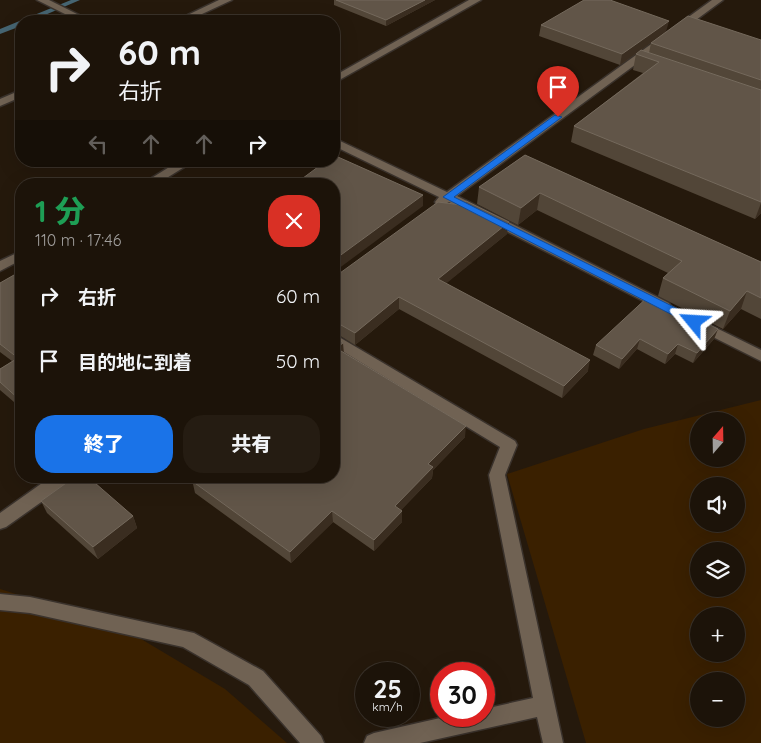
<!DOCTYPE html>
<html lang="ja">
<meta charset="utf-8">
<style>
:root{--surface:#1c1309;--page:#251c12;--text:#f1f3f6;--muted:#a09e9c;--line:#3a322a;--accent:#1a73e8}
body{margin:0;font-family:Quicksand,"Noto Sans JP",sans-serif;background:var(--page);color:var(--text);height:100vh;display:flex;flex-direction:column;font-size:19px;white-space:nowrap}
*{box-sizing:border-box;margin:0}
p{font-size:16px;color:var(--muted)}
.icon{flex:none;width:28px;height:28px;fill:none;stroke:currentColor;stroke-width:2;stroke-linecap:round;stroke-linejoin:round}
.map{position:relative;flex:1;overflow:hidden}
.sheet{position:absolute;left:15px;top:178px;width:325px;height:305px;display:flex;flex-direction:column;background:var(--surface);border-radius:20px;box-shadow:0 5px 20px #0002,0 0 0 1px var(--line)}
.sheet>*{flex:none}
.hud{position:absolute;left:15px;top:15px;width:325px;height:152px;border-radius:20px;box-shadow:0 5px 20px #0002,0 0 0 1px var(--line);background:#1c1309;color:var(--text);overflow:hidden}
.needle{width:32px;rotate:20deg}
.buttons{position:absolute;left:690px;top:412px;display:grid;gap:10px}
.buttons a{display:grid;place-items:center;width:55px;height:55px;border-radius:50%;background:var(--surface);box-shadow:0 5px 20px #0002,0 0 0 1px var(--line);font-size:25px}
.speed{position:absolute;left:355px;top:662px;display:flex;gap:10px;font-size:25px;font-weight:700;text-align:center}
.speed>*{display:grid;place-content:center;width:65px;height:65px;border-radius:50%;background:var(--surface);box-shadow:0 5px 20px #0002,0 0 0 1px var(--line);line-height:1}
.speed small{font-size:12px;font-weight:400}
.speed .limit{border:8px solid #d22;background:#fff;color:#111}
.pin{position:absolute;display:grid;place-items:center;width:42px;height:42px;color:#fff;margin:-51px -21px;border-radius:50% 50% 50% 0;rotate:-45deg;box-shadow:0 0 5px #0007}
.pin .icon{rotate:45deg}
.me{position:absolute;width:55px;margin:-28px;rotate:297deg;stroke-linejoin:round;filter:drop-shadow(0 0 4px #0008)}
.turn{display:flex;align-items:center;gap:18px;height:105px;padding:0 20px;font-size:22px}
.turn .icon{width:65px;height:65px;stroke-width:2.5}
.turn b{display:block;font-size:35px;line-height:42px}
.lanes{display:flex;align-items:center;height:48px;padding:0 20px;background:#0003;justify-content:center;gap:25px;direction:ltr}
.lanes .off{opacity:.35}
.round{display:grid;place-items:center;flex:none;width:52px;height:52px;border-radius:20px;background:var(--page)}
.overview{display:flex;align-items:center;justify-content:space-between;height:85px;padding:0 20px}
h1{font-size:30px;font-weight:800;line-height:38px;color:#1e9e55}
.button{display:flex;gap:10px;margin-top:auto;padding:10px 20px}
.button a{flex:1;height:58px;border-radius:20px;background:var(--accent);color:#fff;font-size:20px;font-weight:800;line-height:58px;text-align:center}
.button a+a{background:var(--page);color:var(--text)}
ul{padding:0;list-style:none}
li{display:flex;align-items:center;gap:15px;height:65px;padding:0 20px}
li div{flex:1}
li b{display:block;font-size:19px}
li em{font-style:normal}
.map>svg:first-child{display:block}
</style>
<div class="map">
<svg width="761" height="743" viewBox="0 0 761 743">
<rect width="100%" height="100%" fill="#25190c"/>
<g fill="#3a2000" fill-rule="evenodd">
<path d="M761 400V743H586L507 474 644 429ZM699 421H736V459H699ZM699 486H736V524H699ZM699 551H736V589H699ZM699 616H736V654H699ZM699 681H736V719H699Z"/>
<path d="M0 589 121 627 225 689 287 743H0Z"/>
</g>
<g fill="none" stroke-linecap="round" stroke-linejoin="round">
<path fill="#466572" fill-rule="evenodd" d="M71 0H80L31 21H21V26L0 34V29Z"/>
<g stroke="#3a322c" stroke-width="3">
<g id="minor">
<path d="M37 0H49L91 21H79Z"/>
<path d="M219 0H232L187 21H175Z"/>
<path d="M712 0H723L457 196 669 303 671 306 669 309H659L449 202 441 206 437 205 435 202 439 197 334 146V139L338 140 447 192Z"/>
<path d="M21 90V97L0 106V99Z"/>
<path d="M698 319 761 350V361L693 327 691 324 693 321Z"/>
<path d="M334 334 515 441 517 445 505 475 563 743H543L537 717 420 743H364L367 736 374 733 449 716H484V709L533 698 489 475 500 447 334 346Z"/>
<path d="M52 476H73L71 481 6 527 0 529V513Z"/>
<path d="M0 594 30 597 194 633 263 671 321 736 324 743H300L249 685 183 647 30 613 0 610Z"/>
</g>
</g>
<g stroke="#3a322c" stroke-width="3">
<g id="tertiary">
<path d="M469 0H481L334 83V76Z"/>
<path d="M179 161H194L157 184H142Z"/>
<path d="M21 251V260L0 271V261Z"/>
</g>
</g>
<use href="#minor" fill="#706253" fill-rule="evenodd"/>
<use href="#tertiary" fill="#706253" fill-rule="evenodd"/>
</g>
<g fill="#524638">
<path d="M334 0H435L386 26 334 5Z"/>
<path d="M541 25 666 32 620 65 539 36Z"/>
<path d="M761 40V213L755 219 571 142 574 126 643 73 633 70 636 54 649 53 651 43Z"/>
<path d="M525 155 761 262V319L741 309 723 329 658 296 663 278 668 273 537 210 518 225 477 204 479 187Z"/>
<path d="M507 234 446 283 588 371 562 398 399 309 355 345 334 332V274Z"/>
<path d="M21 271V408L0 390V369L12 361 0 352V283Z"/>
<path d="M718 329 714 339 693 363 675 354 665 364 637 349 619 369 593 355 596 345Z"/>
<path d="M344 352 465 437 433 470 432 478 401 510 402 511V522L374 551 333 522 291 563 195 493 193 484 182 476H334Z"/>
<path d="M41 501 133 516 137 528 98 559 47 513Z"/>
</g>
<g fill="#3a2d20">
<path d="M425 0H435L386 26V20Z"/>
<path d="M669 21 666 32 620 65 622 54Z"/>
<path d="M540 193 537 210 518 225 521 208Z"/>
<path d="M423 195V206L334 272V260Z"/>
<path d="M761 203V213L755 219Z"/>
<path d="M509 222 507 234 437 291 438 279Z"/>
<path d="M747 291 741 309 723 329 730 311Z"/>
<path d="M399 297V309L355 345V333Z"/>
<path d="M718 329 714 339 693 363 697 353Z"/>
<path d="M640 339 637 349 619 369 622 359Z"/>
<path d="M343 343 344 354 336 348Z"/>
<path d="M678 344 675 354 665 364 668 354Z"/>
<path d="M590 360 588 371 562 398 564 386Z"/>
<path d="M466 426 465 437 433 470 432 478 394 517 395 506 428 464Z"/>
<path d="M332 511 333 522 291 563 290 552Z"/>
<path d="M402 511V522L374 551V540Z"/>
<path d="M133 516 137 528 98 559 93 547Z"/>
</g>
<g fill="#615548" stroke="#74695c">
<path d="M336 0H425L386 20Z"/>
<path d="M584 0H610L669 21 622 54 541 25Z"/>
<path d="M688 16 761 40V80L651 43Z"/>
<path d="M641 50 761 90V202L574 126 659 62 636 54Z"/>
<path d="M525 155 761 262V298L747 291 730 311 663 278 682 261 540 193 521 208 479 187Z"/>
<path d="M338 157 423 195 334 260V184H295L326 161 331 163 334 161Z"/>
<path d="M466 201 509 222 438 279 590 360 564 386 399 297 355 333 334 321V274L340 273 438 202 462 205Z"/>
<path d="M21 271V401L0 382V369L18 358 0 344V283Z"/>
<path d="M650 295 718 329 697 353 678 344 668 354 640 339 622 359 596 345Z"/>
<path d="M334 336 343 343 336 348 466 426 428 464 433 467 395 506 402 511 374 540 332 511 290 552 192 481 196 478 194 476H334Z"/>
<path d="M76 476H87L133 516 93 547 41 501Z"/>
</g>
<path fill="#1a73e8" stroke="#114b97" d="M555 115 562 117 454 197 698 319 699 322 698 324H690L443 197Z"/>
</svg>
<div class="buttons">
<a><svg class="needle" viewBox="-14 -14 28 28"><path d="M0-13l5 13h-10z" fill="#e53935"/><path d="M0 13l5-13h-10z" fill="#a09e9c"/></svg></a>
<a><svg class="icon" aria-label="sound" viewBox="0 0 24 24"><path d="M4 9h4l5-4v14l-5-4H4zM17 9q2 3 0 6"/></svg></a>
<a><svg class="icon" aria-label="layers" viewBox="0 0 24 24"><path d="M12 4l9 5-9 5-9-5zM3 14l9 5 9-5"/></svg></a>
<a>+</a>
<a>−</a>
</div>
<div class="speed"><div>25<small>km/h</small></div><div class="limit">30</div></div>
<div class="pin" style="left:558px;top:117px;background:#d93025"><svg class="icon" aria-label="arrive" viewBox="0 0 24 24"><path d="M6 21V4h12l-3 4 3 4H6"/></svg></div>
<svg class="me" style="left:694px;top:322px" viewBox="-20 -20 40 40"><path d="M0-17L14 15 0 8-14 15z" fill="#1a73e8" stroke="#fff" stroke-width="4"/></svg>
<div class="hud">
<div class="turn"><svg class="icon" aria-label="right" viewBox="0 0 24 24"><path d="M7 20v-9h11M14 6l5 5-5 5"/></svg><div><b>60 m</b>右折</div></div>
<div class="lanes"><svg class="icon off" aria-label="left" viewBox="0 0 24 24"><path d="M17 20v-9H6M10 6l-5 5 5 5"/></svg><svg class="icon off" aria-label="ahead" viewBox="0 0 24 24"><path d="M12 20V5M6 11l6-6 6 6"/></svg><svg class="icon off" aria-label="ahead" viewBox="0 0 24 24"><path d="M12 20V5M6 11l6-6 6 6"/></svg><svg class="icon" aria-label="right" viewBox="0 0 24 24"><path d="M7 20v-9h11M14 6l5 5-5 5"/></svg></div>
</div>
<section class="sheet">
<div class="overview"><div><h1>1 分</h1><p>110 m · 17:46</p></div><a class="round" style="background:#d93025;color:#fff"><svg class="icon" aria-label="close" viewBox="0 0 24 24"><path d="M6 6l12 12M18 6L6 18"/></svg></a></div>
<ul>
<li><svg class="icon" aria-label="right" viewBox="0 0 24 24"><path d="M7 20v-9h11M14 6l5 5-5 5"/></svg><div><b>右折</b></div><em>60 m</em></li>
<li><svg class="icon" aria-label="arrive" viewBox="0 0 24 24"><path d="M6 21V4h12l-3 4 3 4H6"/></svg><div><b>目的地に到着</b></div><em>50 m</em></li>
</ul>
<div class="button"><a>終了</a><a>共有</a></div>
</section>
</div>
